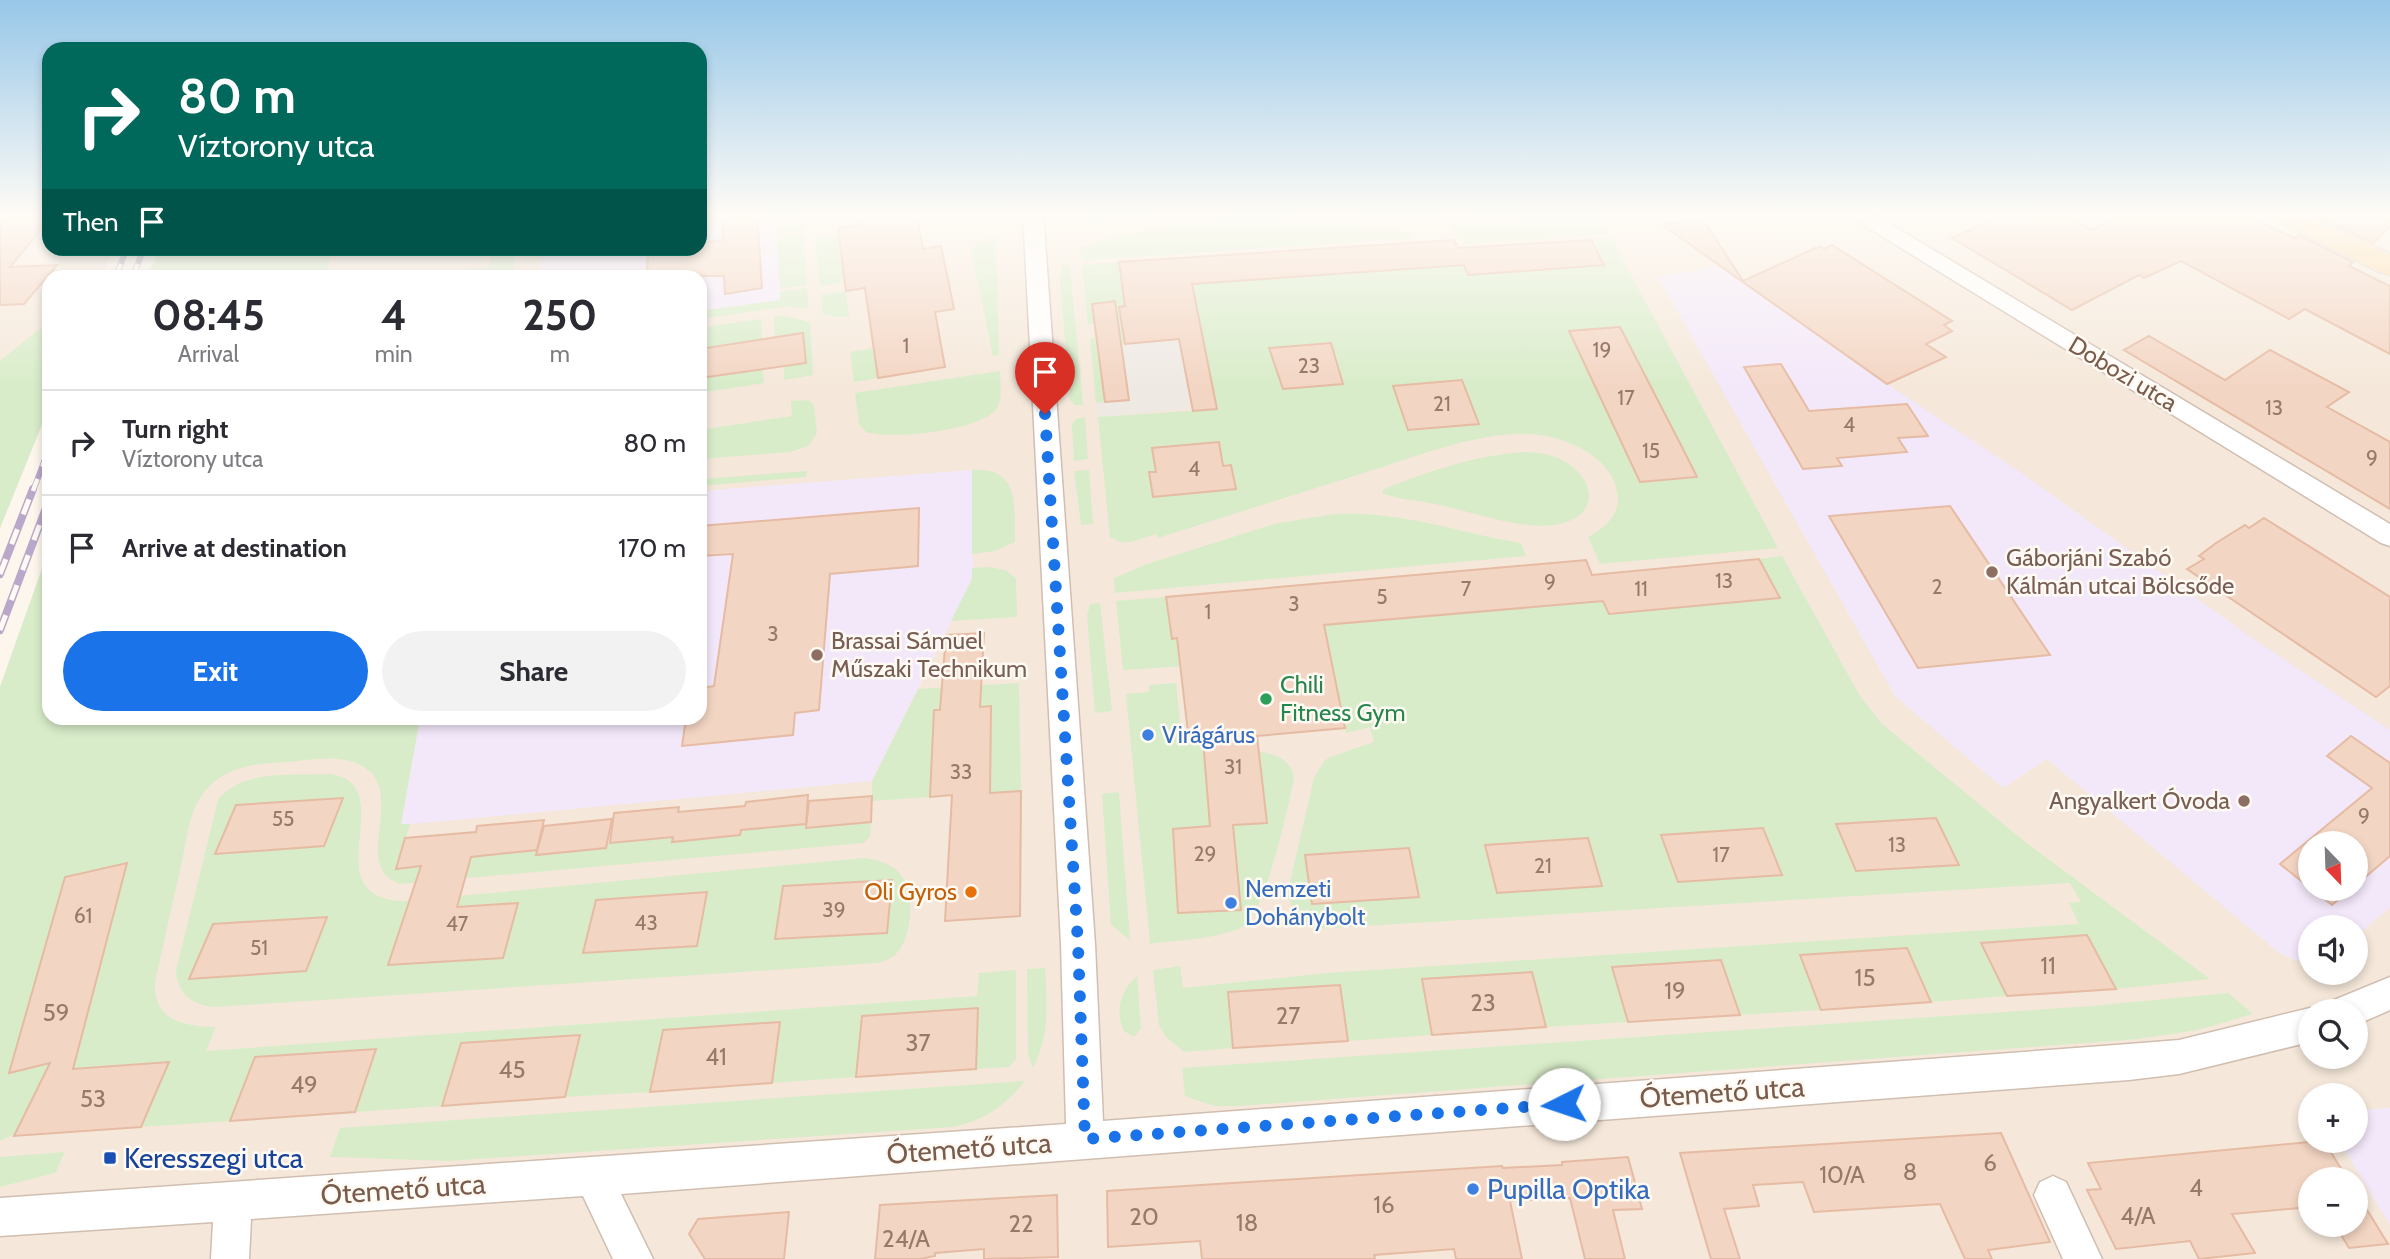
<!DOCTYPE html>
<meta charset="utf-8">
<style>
:root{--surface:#fff;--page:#f2f2f3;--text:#2b2b33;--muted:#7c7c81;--line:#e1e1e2;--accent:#1a73e8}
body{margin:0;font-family:Cabin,sans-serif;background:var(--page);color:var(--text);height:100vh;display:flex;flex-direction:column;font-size:26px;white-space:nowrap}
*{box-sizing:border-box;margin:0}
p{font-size:23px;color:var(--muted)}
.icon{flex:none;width:38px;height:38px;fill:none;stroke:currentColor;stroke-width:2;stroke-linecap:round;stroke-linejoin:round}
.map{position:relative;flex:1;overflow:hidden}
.drawer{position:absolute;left:42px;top:270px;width:665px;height:455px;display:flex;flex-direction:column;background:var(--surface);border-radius:21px;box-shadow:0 4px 10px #0003}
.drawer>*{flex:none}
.banner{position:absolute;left:42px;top:42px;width:665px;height:214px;border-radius:21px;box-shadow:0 4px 10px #0003;background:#00695c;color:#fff;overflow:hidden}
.needle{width:46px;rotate:157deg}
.fabs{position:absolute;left:2298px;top:831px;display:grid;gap:14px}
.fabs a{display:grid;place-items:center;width:70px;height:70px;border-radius:50%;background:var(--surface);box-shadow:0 4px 10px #0003;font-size:35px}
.pin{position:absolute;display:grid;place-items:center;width:60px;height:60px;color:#fff;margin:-72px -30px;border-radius:50% 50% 50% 0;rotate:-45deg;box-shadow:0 0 7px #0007}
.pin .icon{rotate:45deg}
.me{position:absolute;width:77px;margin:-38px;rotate:266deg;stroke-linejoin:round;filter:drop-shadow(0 0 5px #0008)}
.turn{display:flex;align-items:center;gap:24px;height:147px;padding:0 21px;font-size:32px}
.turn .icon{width:91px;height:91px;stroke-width:2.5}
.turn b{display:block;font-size:49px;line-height:60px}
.then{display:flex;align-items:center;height:66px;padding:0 21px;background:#0003;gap:14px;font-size:26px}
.eta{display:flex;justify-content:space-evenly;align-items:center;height:119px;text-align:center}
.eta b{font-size:42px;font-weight:700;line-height:49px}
.primary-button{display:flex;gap:14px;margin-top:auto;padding:14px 21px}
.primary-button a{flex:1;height:80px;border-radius:42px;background:var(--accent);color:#fff;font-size:28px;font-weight:700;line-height:80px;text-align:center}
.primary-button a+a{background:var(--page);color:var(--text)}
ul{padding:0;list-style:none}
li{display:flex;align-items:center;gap:21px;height:105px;padding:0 21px;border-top:2px solid var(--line)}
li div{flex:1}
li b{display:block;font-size:26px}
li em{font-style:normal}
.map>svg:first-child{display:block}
</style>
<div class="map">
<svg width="2390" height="1259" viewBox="0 0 2390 1259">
<rect width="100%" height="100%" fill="#fdf6ec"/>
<g fill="#f5e8da" fill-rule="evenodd">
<path d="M0 212H49V248L113 249 102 276H49V407L0 528Z"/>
<path d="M700 212H2390V1259H0V687L49 549V718H700V276H148L159 249 700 248ZM2310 844H2356V889H2310ZM2310 928H2356V973H2310ZM2310 1012H2356V1057H2310ZM2310 1096H2356V1141H2310ZM2310 1180H2356V1225H2310Z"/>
</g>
<path fill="#efe9e4" d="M1172 302 1192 409 1098 417 1096 403 1129 399 1121 343 1150 342Z"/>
<g fill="#f3e8fa" fill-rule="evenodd">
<path d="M700 212H776L781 300 700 311V276H539L543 249 700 248Z"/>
<path d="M1720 266 1887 384 2020 472 2245 633 2390 730V907L2356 937V928H2310V964L2292 959 2278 952 2047 759 2003 788 1895 696 1658 277ZM2310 844H2356V889H2310Z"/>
<path d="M972 470 973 579 872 781 401 825 420 718H700V491Z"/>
<path d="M2390 1108V1225L2339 1141H2356V1110Z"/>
</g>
<g fill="#d8ecc9" fill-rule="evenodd">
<path d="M776 212H801L803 231 777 235Z"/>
<path d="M1077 212H1170L1116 224 1115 220 1091 225 1078 223Z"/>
<path d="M1242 212H1282L1364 228 1410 232 1413 238 1087 260 1082 257 1080 248 1099 241Z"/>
<path d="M1346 212H1452C1419 226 1380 218 1346 212Z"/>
<path d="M1481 212H1597L1609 234 1465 244 1461 235H1455L1451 227 1470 221Z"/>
<path d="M803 234 807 285 780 289 777 237Z"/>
<path d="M839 235 844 282 820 286 815 239Z"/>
<path d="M996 238 999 355 993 356 971 250 981 241Z"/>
<path d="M1611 238 1778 548 1600 564 1588 537C1603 529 1619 516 1618 497 1614 451 1552 431 1514 434 1465 437 1417 456 1370 471 1299 493 1228 516 1158 538L1156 534 1131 542H1120L1110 537 1098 417 1217 409 1195 300 1120 307 1125 344 1098 345 1105 402 1096 403 1090 339 1106 337 1105 323 1088 324 1082 265 1119 262 1123 288 1464 265H1604L1591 240Z"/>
<path d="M159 249V248L334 249 326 276H148Z"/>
<path d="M493 249H517L512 276H422L489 267Z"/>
<path d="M1062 263 1070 267 1083 405H1075L1070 400 1060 280Z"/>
<path d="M807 288 809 306 804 309 790 306 700 319V311L780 300V292Z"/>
<path d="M846 291 849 316 838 317 823 314 821 295Z"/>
<path d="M784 316 810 322 813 375 784 380V366L806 362 803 334 775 337 774 317Z"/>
<path d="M761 319 762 339 700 349V328Z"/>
<path d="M49 321V407L0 528V361Z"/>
<path d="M874 348 878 378 854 382 850 352Z"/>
<path d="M763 369 764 383 700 393V379Z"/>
<path d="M1000 371C1000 383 1003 398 997 408 982 431 890 440 866 432L859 424 855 393Z"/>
<path d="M802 400 810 401 814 406 817 433 808 446 790 452 700 459V430L792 416 791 401Z"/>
<path d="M1085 417 1088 459 1074 461 1072 424 1076 419Z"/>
<path d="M1528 452C1539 453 1550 454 1560 459 1588 472 1605 507 1567 522 1532 535 1471 511 1435 504 1418 500 1398 500 1382 493L1384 489 1392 486C1436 469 1481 454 1528 452Z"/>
<path d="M972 470C1021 466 1014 508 1015 542L995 551 972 554Z"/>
<path d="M1089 470 1093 524 1081 525 1074 471Z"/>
<path d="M807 471 806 477 700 486V479Z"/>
<path d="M1334 514C1405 511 1454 532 1521 543L1526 556 1115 593 1114 578 1147 564 1274 524Z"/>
<path d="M49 549V718H420L401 824H410L397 869 469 862 471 857 537 850V855L606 848 607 843 673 837V842L740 835 741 830 806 824V828L871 822 870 837 863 843 400 884C349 867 410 789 360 765 339 754 310 760 287 762 255 764 227 765 205 791 188 811 187 842 181 866 172 904 164 943 155 981 153 1021 183 1026 216 1027L206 1051 977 996 979 973 1016 970V1059L1009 1067 976 1069 978 1008 862 1016 856 1077 772 1083 780 1022 663 1030 650 1092 565 1097 579 1035 461 1043 442 1106 355 1112 375 1050 255 1057 230 1121 141 1127 168 1062 0 1141V687ZM127 864 77 1056 10 1073 65 877Z"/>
<path d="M1782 556 1860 696 1882 724 2024 841 2210 979 2116 989 2086 935 1981 943 2007 996 1931 1002 1907 948 1800 955 1821 1010 1740 1015 1721 960 1612 967 1628 1022 1546 1027 1532 972 1422 979 1432 1035 1348 1041 1340 985 1229 992 1233 1048 1184 1052 1166 1037 1159 1025 1153 970 1180 966 1183 988 1327 973 2079 924 2069 903 2081 902 2070 883 1315 929 1297 917 1287 895 1314 778 1324 761 1330 757 1374 742 1370 727 1346 733 1331 657 1123 670 1116 601 1166 597 1172 639 1603 601 1610 614 1779 598 1759 559Z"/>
<path d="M989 567 1005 570 1016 578 1017 617 951 621 972 579V568Z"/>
<path d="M1100 603 1112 711 1095 713 1087 616 1090 604Z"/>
<path d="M1019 683 1021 791 990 793V706L934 710 930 797 872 801V781L918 689Z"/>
<path d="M1176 683 1182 741 1203 740 1210 826 1173 829 1179 913 1240 909 1233 825 1267 823 1259 751C1276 755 1291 759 1294 778 1289 806 1265 910 1245 925 1226 939 1175 940 1150 944L1126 694 1150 692 1149 685Z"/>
<path d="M331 774C404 786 309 899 405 901L864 858C880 860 897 865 905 881 914 897 911 934 900 949 895 957 887 961 878 963L215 1007C192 1005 178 995 176 971L218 800C243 768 295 776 331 774Z"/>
<path d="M1119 792 1130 940 1111 925 1102 794Z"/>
<path d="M1045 968C1047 1004 1050 1034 1033 1068L1028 1054 1027 969Z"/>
<path d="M1137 976 1141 1028 1134 1037 1124 1031C1114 1011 1121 990 1137 976Z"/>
<path d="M2228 993 2253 1014 2198 1030 2138 1039 1239 1106H1214L1185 1096 1182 1068 2092 1006Z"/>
<path d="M1025 1081C1005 1106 984 1121 952 1127L448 1161 330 1157 340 1128Z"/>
<path d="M65 1152 55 1173 0 1187V1157Z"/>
</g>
<g fill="#f3d5c3" stroke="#e6bba3" stroke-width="2">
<path d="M0 212H49V220L10 267 57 265 24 304 0 305Z"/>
<path d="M722 212H757L762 288 725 294 724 276H647L648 248H700V243L723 240Z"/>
<path d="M855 212H916L923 249 941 246 954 309 935 312 945 367 878 378 865 288 846 291 838 228 857 225Z"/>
<path d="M2009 212H2060L2091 230 2127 212H2240L2294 238 2299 235 2353 262 2349 266 2390 286V354L2305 309 2289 319 2181 261 2144 278 2139 275 2072 310 1952 238Z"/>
<path d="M2329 212H2373L2390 218V226L2373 243 2321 218Z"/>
<path d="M1704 221 1743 281 1820 246 1824 249 1832 245 1952 321 1944 325 1952 331 1926 344 1946 357 1887 384 1661 224Z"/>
<path d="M1454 240 1458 248 1591 240 1604 265 1468 275 1464 265 1192 284 1217 409 1193 411 1179 339 1125 344 1119 307 1125 306 1119 262Z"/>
<path d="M1115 301 1129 400 1105 402 1092 304Z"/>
<path d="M1620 327 1683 449 1697 477 1640 482 1569 331Z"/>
<path d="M803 333 806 363 700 378V349Z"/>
<path d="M2149 336 2225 380 2270 350 2349 392 2327 407 2390 442V509L2124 350Z"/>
<path d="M1331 343 1343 384 1283 389 1269 348Z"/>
<path d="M1781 364 1809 411 1907 404 1928 436 1898 438 1907 452 1837 458 1842 466 1803 469 1744 367Z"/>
<path d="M1462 380 1479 424 1408 430 1393 386Z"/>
<path d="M1219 442 1223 466 1231 465 1236 489 1153 497 1149 472H1156L1152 448Z"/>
<path d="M1950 506 2050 655 1918 668 1829 516Z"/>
<path d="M919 508 918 566 830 574 819 710 795 713 793 735 682 746 686 718H700V688L714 686 733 554 700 556V526Z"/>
<path d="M2264 518 2390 597V686L2376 697 2187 569 2204 559 2199 556 2216 543 2245 525 2249 528Z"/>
<path d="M1759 559 1780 598 1609 614 1603 601 1324 625 1345 728 1257 736 1267 823 1233 825 1241 910 1178 913 1173 829 1210 826 1203 740 1189 741 1177 638 1172 639 1166 597 1586 560 1592 575Z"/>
<path d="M984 633 980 707 991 706 990 793 1021 791 1020 916 945 921 952 795 930 797 934 710H940L946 635Z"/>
<path d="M2351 736 2390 763V856L2356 885V844H2310V888L2280 864 2372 788 2327 756Z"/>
<path d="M808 795 806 824 741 830 740 835 672 842 673 837 610 843 614 813 679 807 678 812 745 806 746 802Z"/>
<path d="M872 796 871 822 806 828 809 801Z"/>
<path d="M343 798 324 846 215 854 236 805Z"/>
<path d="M1936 818 1959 865 1856 871 1836 824Z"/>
<path d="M612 819 606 848 536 855 544 826Z"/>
<path d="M544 820 537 850 471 857 457 907 518 903 503 958 388 965 421 866 396 869 405 838 476 832 477 826Z"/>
<path d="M1763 828 1782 875 1678 882 1661 835Z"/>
<path d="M1588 838 1602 886 1497 893 1485 845Z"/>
<path d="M1409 848 1419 897 1312 904 1305 855Z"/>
<path d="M127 863 73 1069 169 1062 141 1127 14 1136 50 1063 9 1073 65 877Z"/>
<path d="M892 880 887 933 775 939 783 886Z"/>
<path d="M2312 889H2351L2332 905Z"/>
<path d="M707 892 697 946 583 953 596 900Z"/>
<path d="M327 917 306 971 189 979 213 924Z"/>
<path d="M2087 935 2116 989 2007 996 1981 943Z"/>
<path d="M1907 948 1931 1002 1821 1010 1800 955Z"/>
<path d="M1721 960 1740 1015 1628 1022 1612 967Z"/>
<path d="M1532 972 1546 1027 1432 1035 1422 979Z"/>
<path d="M1340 985 1348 1041 1233 1048 1228 992Z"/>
<path d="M978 1008 976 1069 856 1077 862 1016Z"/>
<path d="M780 1022 772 1083 650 1092 663 1030Z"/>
<path d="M580 1035 565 1097 442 1106 461 1043Z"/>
<path d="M376 1049 355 1112 230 1121 255 1057Z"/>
<path d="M2001 1133 2050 1242 1988 1250 1992 1259H1965L1940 1204 1814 1212 1803 1182 1753 1185 1759 1206 1724 1209 1740 1259H1711L1680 1153Z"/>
<path d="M2320 1141H2324L2348 1180H2310V1207L2232 1214 2255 1253 2199 1259 2190 1241 2116 1249 2087 1190 2101 1189 2088 1163Z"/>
<path d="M1628 1157 1642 1209 1613 1210 1625 1259H1585L1570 1198 1510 1201 1522 1259H1456L1454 1249 1374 1255 1375 1259H1202L1200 1241 1108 1247 1107 1191 1502 1166 1503 1168 1562 1165V1162Z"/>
<path d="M2356 1192 2388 1244 2349 1248 2335 1225H2356Z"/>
<path d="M1057 1195 1058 1257 984 1259V1249L935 1253V1256L920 1259H875L880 1205Z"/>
<path d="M789 1212 784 1259H705L689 1234 698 1219Z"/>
</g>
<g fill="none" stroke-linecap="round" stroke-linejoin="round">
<g stroke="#d1beb0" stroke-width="3">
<g id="minor">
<path d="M1023 212H1043L1095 944 1103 1121 2129 1044 2179 1040 2310 1008 2318 1012H2310V1042L2179 1074 2129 1080 621 1194 653 1259H613L583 1196 251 1219 249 1259H211L213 1222 0 1236V1198L1066 1124 1061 944Z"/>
<path d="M1846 212H1870L2390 524V546L2381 543 1849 216Z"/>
<path d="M2390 977V1010L2356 1025V1012H2329L2334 1000Z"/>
<path d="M2053 1176 2066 1182 2102 1259H2063L2034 1195 2040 1182Z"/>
</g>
</g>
<g stroke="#dad1cd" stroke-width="3">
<path id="primary" d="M2267 212H2302L2390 254V275L2379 272 2271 218Z"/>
</g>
<use href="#minor" fill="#fff" fill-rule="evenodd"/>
<use href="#primary" fill="#fbd9a5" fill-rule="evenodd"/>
<g stroke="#b9a8c9" stroke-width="6">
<g id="rail-far1">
<path d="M116 276 127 248"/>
<path d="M133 276 144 248"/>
<path d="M33 491 49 449"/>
</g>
</g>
<g stroke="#b9a8c9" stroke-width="8">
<g id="rail">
<path d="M0 574 33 489"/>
<path d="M0 630 49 500"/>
</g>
</g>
<use href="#rail-far1" stroke="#fffaf3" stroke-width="4.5" stroke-dasharray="13" stroke-linecap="butt"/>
<use href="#rail" stroke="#fffaf3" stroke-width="5" stroke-dasharray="16" stroke-linecap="butt"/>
</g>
<linearGradient id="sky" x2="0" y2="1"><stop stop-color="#97c7e8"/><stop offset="0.55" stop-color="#fefbf6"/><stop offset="1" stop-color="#fefbf6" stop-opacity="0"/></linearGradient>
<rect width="2390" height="388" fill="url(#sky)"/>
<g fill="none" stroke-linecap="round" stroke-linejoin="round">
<path stroke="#1a73e8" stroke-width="12" stroke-dasharray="0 21.6" d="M1045 414 1078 944 1085 1139 1564 1104"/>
</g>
<g fill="#8d6e63" stroke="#fffaf3" stroke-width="2.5">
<circle cx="1992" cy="572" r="7"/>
<circle cx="817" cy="655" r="7"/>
<circle cx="2244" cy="801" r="7"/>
</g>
<circle fill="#2e9e5b" stroke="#fffaf3" stroke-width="2.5" cx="1266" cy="699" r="7"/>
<g fill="#3f7fe0" stroke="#fffaf3" stroke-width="2.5">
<circle cx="1148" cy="735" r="7"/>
<circle cx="1231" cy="903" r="7"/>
<circle cx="1473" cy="1189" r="7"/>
</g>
<circle fill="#e8710a" stroke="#fffaf3" stroke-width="2.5" cx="971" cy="892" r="7"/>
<rect fill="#1a4fb4" stroke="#fffaf3" stroke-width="2.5" x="103" y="1151" width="14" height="14" rx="3.5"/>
<g text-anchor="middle" stroke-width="5" stroke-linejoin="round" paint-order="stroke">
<g font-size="21" fill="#987a6a">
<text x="906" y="353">1</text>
<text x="1602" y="357">19</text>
<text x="1309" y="373">23</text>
<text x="1626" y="405">17</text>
<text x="1442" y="411">21</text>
<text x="2274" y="415">13</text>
<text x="1849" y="432">4</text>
<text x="1651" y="458">15</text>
<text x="2372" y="465">9</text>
<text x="1194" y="476">4</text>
<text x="1724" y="588">13</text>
<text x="1550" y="589">9</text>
<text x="1937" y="594">2</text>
<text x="1466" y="596">7</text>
<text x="1641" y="596">11</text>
<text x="1382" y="604">5</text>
<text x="1294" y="611">3</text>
<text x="1208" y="619">1</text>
<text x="773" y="641">3</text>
<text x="1233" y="774">31</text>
<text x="961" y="779">33</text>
<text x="2364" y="823">9</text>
<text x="283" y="826">55</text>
<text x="1897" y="852">13</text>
<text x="1205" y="861">29</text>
<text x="1721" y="862">17</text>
<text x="1543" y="873">21</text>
<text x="834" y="917">39</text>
<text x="83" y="923">61</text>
<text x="646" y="930">43</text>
<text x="457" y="931">47</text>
<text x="259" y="955">51</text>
</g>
<g font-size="24" fill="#7a5c4d" stroke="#fffaf3">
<text transform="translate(2123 374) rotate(31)" y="8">Dobozi utca</text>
</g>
<g font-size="24" fill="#785e54" stroke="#fffaf3" text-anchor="start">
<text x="2006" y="566">Gáborjáni Szabó<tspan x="2006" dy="28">Kálmán utcai Bölcsőde</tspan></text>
<text x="831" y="649">Brassai Sámuel<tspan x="831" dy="28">Műszaki Technikum</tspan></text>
<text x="2230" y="809" text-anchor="end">Angyalkert Óvoda</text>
</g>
<g font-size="24" fill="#27864d" stroke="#fffaf3" text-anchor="start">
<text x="1280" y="693">Chili<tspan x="1280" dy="28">Fitness Gym</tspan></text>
</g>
<g font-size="24" fill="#366cbe" stroke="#fffaf3" text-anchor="start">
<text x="1162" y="743">Virágárus</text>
<text x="1245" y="897">Nemzeti<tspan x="1245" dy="28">Dohánybolt</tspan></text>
</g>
<g font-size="24" fill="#c56008" stroke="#fffaf3" text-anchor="end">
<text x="957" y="900">Oli Gyros</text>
</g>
<g font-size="24" fill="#987a6a">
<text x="2048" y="974">11</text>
<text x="1865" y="986">15</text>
<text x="1675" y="999">19</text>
<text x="1483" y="1011">23</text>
<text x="56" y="1021">59</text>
<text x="1288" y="1024">27</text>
<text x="918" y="1051">37</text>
<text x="716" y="1065">41</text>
<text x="512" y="1078">45</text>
<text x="304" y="1093">49</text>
<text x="93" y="1107">53</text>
<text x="1990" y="1171">6</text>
<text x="1910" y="1180">8</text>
<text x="1842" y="1183">10/A</text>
<text x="2196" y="1196">4</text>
<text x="1384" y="1213">16</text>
<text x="2138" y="1224">4/A</text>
<text x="1144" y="1225">20</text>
<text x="1247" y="1231">18</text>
<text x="1021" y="1232">22</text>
<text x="906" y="1247">24/A</text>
</g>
<g font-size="28" fill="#7a5c4d" stroke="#fffaf3">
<text transform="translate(1722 1092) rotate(-4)" y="10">Ótemető utca</text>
<text transform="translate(969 1148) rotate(-4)" y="10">Ótemető utca</text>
<text transform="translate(403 1189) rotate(-4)" y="10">Ótemető utca</text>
</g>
<g font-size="28" fill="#164399" stroke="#fffaf3" text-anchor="start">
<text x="124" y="1168">Keresszegi utca</text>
</g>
<g font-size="28" fill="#366cbe" stroke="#fffaf3" text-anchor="start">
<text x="1487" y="1199">Pupilla Optika</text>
</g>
</g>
</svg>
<div class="fabs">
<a><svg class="needle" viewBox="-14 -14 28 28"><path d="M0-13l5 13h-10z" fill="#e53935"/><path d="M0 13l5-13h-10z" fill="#7c7c81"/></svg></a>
<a><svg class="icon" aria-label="sound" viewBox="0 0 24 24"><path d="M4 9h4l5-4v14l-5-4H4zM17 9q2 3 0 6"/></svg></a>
<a><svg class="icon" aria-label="search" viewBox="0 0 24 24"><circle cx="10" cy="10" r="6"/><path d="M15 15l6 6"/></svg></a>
<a>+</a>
<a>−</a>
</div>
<div class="pin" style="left:1045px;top:414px;background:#d93025"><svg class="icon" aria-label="arrive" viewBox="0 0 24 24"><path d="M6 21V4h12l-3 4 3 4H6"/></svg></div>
<svg class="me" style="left:1564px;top:1104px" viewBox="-20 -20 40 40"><circle r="19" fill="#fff"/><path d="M0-13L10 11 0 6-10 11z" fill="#1a73e8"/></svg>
<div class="banner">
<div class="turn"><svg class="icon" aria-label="right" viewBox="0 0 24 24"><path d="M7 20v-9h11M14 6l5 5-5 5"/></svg><div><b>80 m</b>Víztorony utca</div></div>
<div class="then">Then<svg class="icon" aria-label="arrive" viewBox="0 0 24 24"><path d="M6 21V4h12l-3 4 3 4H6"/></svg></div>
</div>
<section class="drawer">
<div class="eta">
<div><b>08:45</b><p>Arrival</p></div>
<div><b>4</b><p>min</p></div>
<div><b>250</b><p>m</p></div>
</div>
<ul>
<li><svg class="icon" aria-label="right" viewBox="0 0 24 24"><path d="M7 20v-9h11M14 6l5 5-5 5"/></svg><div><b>Turn right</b><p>Víztorony utca</p></div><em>80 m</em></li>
<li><svg class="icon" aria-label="arrive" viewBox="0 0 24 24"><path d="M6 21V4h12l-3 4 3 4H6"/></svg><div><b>Arrive at destination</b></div><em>170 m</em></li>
</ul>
<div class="primary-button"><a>Exit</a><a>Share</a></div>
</section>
</div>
